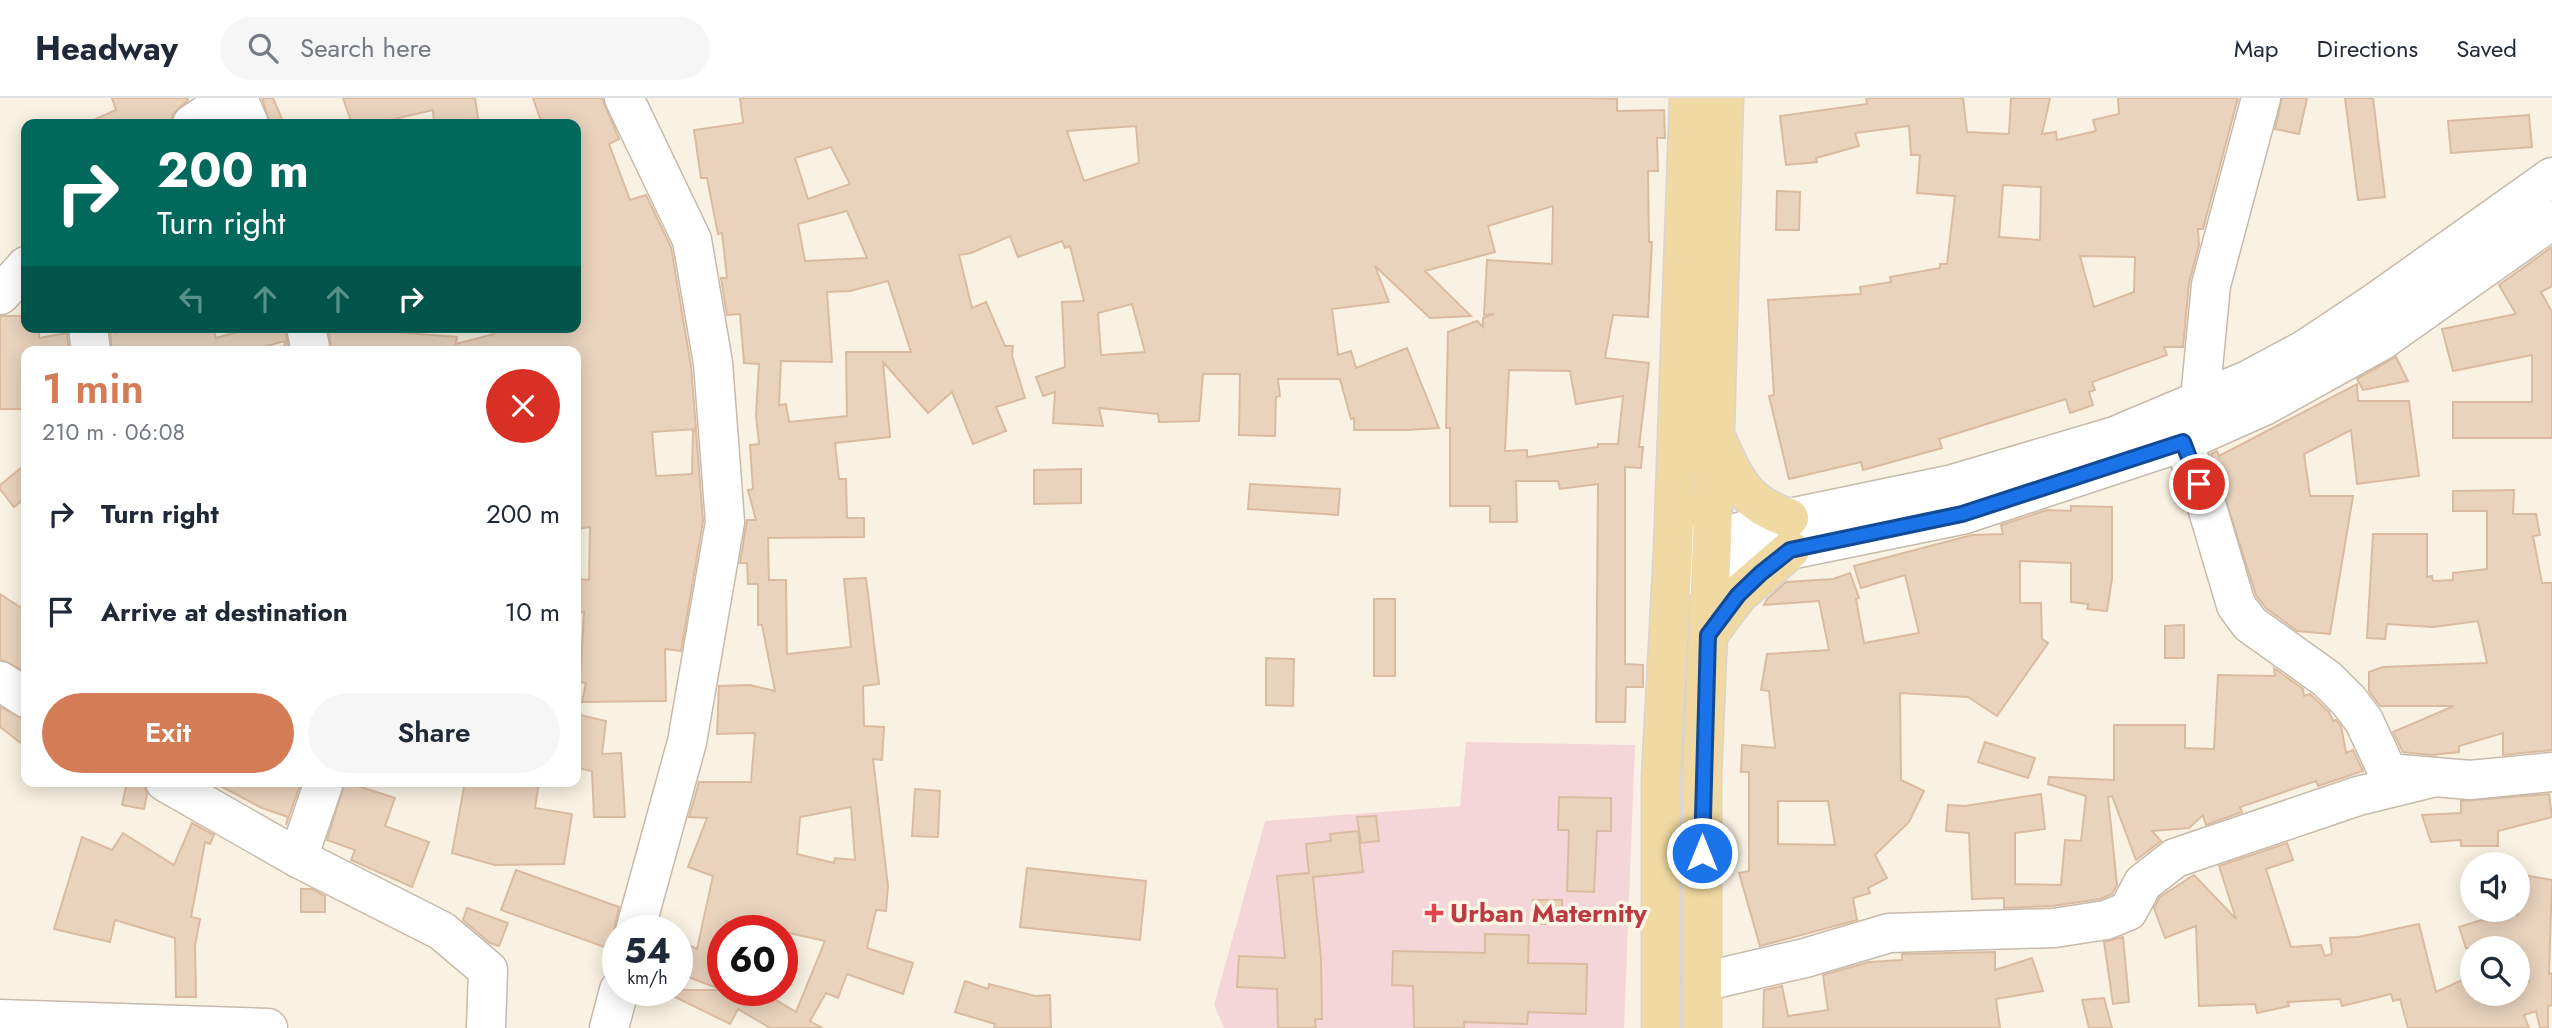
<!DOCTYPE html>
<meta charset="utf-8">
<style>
:root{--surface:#fff;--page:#f6f6f7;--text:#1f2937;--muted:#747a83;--line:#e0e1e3;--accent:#d47c56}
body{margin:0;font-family:Jost,sans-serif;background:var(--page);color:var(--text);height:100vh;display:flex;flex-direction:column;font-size:26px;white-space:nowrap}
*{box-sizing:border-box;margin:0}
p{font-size:23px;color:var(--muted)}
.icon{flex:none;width:38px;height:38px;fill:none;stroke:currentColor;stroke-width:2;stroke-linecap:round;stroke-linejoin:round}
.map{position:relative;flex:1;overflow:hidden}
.drawer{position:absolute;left:21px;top:248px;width:560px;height:441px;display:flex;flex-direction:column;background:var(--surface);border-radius:14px;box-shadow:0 4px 18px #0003}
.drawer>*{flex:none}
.banner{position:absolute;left:21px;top:21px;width:560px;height:214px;border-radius:14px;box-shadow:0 4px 18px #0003;background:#00695c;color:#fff;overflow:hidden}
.tools{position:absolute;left:2460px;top:754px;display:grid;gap:14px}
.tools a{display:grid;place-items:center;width:70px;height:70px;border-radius:50%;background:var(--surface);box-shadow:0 4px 18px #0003;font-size:35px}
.speed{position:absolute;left:602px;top:817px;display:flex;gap:14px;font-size:35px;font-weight:700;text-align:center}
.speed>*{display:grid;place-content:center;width:91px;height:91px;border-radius:50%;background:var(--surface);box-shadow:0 4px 18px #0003;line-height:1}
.speed small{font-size:18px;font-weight:400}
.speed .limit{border:10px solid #d22;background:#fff;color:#111}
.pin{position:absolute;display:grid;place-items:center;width:60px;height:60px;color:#fff;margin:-30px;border:4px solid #fff;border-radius:50%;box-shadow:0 2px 7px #0007}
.me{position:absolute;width:77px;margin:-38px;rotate:0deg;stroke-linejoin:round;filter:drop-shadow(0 0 5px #0008)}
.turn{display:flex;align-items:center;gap:24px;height:147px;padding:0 21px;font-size:32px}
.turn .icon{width:91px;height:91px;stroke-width:2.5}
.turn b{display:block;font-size:49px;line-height:60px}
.lanes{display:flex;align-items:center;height:66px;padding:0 21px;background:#0003;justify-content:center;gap:35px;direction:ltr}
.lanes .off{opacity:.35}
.round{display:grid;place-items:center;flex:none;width:74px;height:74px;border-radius:37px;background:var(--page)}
.head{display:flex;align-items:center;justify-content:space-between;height:119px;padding:0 21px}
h1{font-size:42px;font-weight:600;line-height:52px;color:var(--accent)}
.button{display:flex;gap:14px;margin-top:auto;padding:14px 21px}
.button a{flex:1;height:80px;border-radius:42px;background:var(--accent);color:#fff;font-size:28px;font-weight:600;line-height:80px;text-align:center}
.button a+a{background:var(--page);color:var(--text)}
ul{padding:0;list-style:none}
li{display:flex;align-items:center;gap:21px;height:98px;padding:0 21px}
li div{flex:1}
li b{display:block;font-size:26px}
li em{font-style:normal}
header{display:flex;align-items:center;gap:42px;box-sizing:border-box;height:98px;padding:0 35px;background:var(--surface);border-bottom:2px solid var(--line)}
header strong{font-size:33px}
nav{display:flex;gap:38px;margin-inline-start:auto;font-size:24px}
.search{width:490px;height:63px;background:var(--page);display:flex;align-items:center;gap:18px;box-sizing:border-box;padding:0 24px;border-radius:38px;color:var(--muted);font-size:26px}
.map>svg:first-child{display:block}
</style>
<header>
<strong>Headway</strong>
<div class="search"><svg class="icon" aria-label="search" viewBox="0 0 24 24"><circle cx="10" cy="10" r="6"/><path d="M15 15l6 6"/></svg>Search here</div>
<nav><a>Map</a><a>Directions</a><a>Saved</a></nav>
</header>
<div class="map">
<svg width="2552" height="930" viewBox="0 0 2552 930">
<rect width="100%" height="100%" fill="#f9f2e2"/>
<path fill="#f5d6d8" d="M1466 644 1635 647 1624 930H1224L1214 907 1265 723 1460 708Z"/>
<g fill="#ead3bd" stroke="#dbbba0" stroke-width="2" fill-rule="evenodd">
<path d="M112 0H187L188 2 173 16 170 26H85L116 12Z"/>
<path d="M262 0H273L284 26H270Z"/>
<path d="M343 0H475L479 26H434L433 12 373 26H352Z"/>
<path d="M533 0H602L619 41 609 46 630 102 646 97 671 149 691 268 696 331 652 334 656 378 692 376 693 333H696L703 423 681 553 665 551 666 603 582 604 586 585 580 584 584 514 578 515 579 481 589 482 590 429 576 431V254H332L328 229 457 239 456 246 494 236 491 229H576V26H542Z"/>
<path d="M740 0H1590L1617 1V13L1664 12 1665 40H1657L1658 73H1648L1649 144H1652L1648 219 1613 217 1605 260 1649 265 1639 349H1643L1641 370 1625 369V566L1643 567V589H1626L1625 624H1596L1598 386 1560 391 1558 383H1516L1517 424H1490V408H1450V330H1446L1448 234 1477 223 1483 229V220L1494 216 1484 217 1487 162 1552 166 1553 108 1488 128 1495 154 1425 173 1471 218 1430 220 1375 168 1389 204 1332 211 1338 257 1351 253 1356 270 1407 250 1439 330 1407 332H1354V320L1351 321 1340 281H1278L1280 298 1276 299 1275 338 1239 337 1240 276H1203L1199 323 1159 324 1158 316 1099 310 1103 328 1053 325 1055 294 1043 298 1036 279 1065 269 1062 204 1084 203 1070 148 1065 150 1062 143 1018 159 1010 138 971 155 959 157 972 210 986 204 1005 248H1013L1012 258 1025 300 996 309 1006 333 973 346 952 294 928 315 883 264 890 339 835 345 839 381H846L847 420H864V439L768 440 769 482H786L787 556 851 549 844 481 866 480 879 586 863 588 864 628 884 629 882 662 873 661 888 788 886 813 876 812 867 850 913 865 903 896 847 876 838 900 826 895 810 923 822 930H770L738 911 730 926 661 892H759L796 914 825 843 753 827 750 832 726 823 718 860 723 863V892L677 875V841L697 851 713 778 688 769 707 720 689 719 699 684H751L755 635 717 636 719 588 750 587 775 593 762 527H758V486H748L747 465H740L747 422H756L748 392 753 391 750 347 759 346 756 317 759 266 744 265 740 216 727 217 721 180H727L722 135 718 136 707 80H701L694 32 743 25ZM1136 28 1139 65 1084 83 1067 33ZM831 49 850 86 808 101 795 60ZM847 113 867 160 805 163 798 126ZM888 183 911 254H846L847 318 789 324 786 306 779 307 781 263 832 264 827 194 850 193ZM1132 206 1145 254 1101 257 1098 215ZM1509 272 1570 273 1576 306 1623 298 1618 346H1598V349L1527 359V352L1505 353ZM851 709 855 762 835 760 834 765 797 756 800 719Z"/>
<path d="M1866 0H1963L1967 34 2009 36 2011 0H2050L2042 36 2056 34 2057 42 2096 33 2093 22 2119 16 2118 0H2238L2203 131H2198L2199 147 2189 185 2183 249H2164L2167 257 2092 284 2095 292 2089 294 2093 307 2070 315 2066 301 1939 341 1942 350 1863 372 1861 364 1789 381 1769 298 1774 297 1768 202 1861 196 1860 189 1891 184 1890 179 1940 170V166H1947L1955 98 1917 95 1920 57H1911L1909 28 1855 35 1859 48 1816 60 1817 64 1786 67 1780 18 1867 6ZM2003 87 2041 89 2040 142 1999 139ZM2080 158 2135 159 2134 194 2094 209Z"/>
<path d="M2282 0H2307L2299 36 2275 31Z"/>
<path d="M2345 0H2373L2385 99 2358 102Z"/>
<path d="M2529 17 2532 49 2451 55 2448 23Z"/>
<path d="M1777 93 1800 94 1799 132H1776Z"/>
<path d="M2552 149V188L2541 194 2552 214V340H2453V304H2532V257L2453 273 2442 231 2516 216 2499 187Z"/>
<path d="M0 218H26V229H39V240L67 235 69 254H26V311H0Z"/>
<path d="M110 229H114L116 235 134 229H213L216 240 255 229H285L289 254H284L285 243 244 254H112Z"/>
<path d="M2396 259 2408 283 2363 292 2357 281Z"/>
<path d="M2357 286 2358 303H2409L2419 378 2357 386 2351 332 2304 356 2310 398H2353L2330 536 2297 533 2266 510 2256 497 2211 356 2217 353 2219 358Z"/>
<path d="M26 366V399L14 409 0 391V387Z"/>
<path d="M1081 371V405L1034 406V372Z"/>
<path d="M1250 386 1340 391 1338 417 1248 411Z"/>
<path d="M2514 392 2513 416H2536L2540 437 2533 438 2542 485H2552V652L2503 657V635L2459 648V654L2431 657 2403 654 2393 634 2454 608H2380L2369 593V574L2383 569 2487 565 2478 523 2433 529 2387 526 2385 541 2367 540 2373 436H2427V479L2432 478 2433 483 2453 482V475L2487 471V413H2453V393Z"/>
<path d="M2071 408 2112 409V481L2107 513 2087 511 2088 506 2071 504V465L2020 463V505H2041L2042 541 2048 545 1997 618 1968 599 1900 595 1901 682 1924 693 1909 724 1875 757 1887 780 1868 790 1870 795 1853 800 1857 822 1760 848 1739 775 1749 773V674H1741L1742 647 1775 650 1769 593 1761 592 1767 556 1829 552 1819 503 1764 507 1767 501 1786 484 1833 481 1850 475 1859 500 1856 501 1864 545 1919 535 1905 477 1861 490 1854 468 1972 437 2003 436 2001 427 2047 412 2071 413ZM1778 703H1828L1835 747 1778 746Z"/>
<path d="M0 496 26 513V574L0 561Z"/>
<rect x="1374" y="501" width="21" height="77"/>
<path d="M2184 527V560H2165V528Z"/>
<path d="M1266 560 1294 561 1293 608 1266 607Z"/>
<path d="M2274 570 2303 591 2304 598 2310 596 2329 614 2333 623 2336 622 2341 628 2346 655 2353 652 2363 673 2318 688 2316 683 2240 709 2242 714 2206 727 2203 717 2189 730 2152 733 2161 743 2136 762 2112 698 2108 699 2117 787 2112 796 2100 801 2052 808 2004 810V800L1972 801 1969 735 1946 733 1948 707 1965 708 2041 696 2045 731 2015 735V786L2061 787 2065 742 2081 743 2086 698 2048 686 2049 679 2114 682V627H2185V650L2214 651 2218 577 2275 578Z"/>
<path d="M0 609 26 622V649L0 629Z"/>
<path d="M580 617 606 623 602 656 621 655 625 719H594L592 673 576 670Z"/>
<path d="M1985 644 2035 660 2028 680 1978 664Z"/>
<path d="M127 684 144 687 147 696 144 711 122 707Z"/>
<path d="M213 684H301L286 727 288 719 262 710Z"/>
<path d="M345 684 395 700 385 728 429 744 412 789 351 762 355 752 327 742Z"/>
<path d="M465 684H539L535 710 572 716 564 766 495 767 452 755Z"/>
<path d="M915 691 940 693 938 739 912 738Z"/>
<path d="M2549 696 2552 719 2498 733V748H2461V742L2431 744 2422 717 2461 715V703Z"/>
<path d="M1559 699 1611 700V733H1597L1594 794 1567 793 1569 732H1558Z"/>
<path d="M1376 718 1379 743 1361 745 1357 719Z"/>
<path d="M192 725 214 737 210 746 205 744 191 819 200 821 195 848 196 899H176L175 840 115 822 110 844 54 831 82 739 112 752 123 735 174 767Z"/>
<path d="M1358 733 1363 774 1313 779 1321 861 1322 921H1315L1316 930H1278L1277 891 1237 889 1239 858 1285 860 1277 778 1309 775 1306 746 1331 743 1330 736Z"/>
<path d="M2287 745 2293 762 2266 771 2291 849 2321 847 2325 858 2332 856 2330 840 2358 839 2419 826 2436 894 2473 877V896H2518V887L2529 884 2521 850H2466L2459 829 2498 817H2518V776L2552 782 2549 876 2552 875V907L2548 908V930H2540L2536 913 2524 917 2529 930H2408L2400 901 2393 903 2391 896 2342 908 2340 901 2288 904 2289 908 2257 915 2255 906 2199 908 2196 828 2165 840 2154 810 2160 799 2194 777 2236 821 2219 768Z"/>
<path d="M1027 770 1146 783 1140 842 1020 829Z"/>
<path d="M516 772 619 809 610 851 501 812Z"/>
<path d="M301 791H312L325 798V814H301Z"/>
<path d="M1533 802H1562V826H1534Z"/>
<path d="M467 810 508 825 499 848 490 845 463 822Z"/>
<path d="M1485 836 1529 837 1528 865 1587 866 1586 916 1528 914 1527 926 1464 924V930H1414L1413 888 1392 887 1393 853 1485 855Z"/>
<path d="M2123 839 2129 904 2113 906 2104 844Z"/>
<path d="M1995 854V872L2032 860 2043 893 1996 901 2000 930H1763L1764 892 1782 888 1788 918 1828 912 1823 877 1869 864 1902 862V856Z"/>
<path d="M965 883 988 891 989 886 1035 898 1050 897 1051 930H994L995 926 955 914Z"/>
<path d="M2104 900 2112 930H2089L2082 902Z"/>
</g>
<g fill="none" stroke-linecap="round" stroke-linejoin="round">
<g stroke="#c7baab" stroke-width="41">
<g id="minor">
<path d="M238 0 249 26"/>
<path d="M624 0 692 142 713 265 725 424 687 644 635 833"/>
<path d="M192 26 230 0"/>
<path d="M0 197 26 168"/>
<path d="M88 229 91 254"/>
<path d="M306 229 311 254"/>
<path d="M2200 301 2211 187 2261 0"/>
<path d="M2183 344 2207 409 2236 507 2250 526 2327 581 2349 603 2364 623 2388 675 2470 682 2552 674"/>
<path d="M1683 450 1789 420 1953 386 2115 338 2248 282 2304 252 2376 204 2552 79"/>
<path d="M1680 479 1790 452 1962 417 2183 344 2264 308 2381 243 2552 122"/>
<path d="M0 583 26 600"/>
<path d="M165 684 298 760 442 833 488 872 486 930"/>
<path d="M298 760 324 684"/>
<path d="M1702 884 1805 860 1889 835 2054 830 2106 822 2128 813 2143 785 2175 760 2358 698 2435 679"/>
<path d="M0 921 268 930"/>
<path d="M609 930 619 892"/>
</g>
</g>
<g stroke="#d9d4d0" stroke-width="41">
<g id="major">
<path d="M1718 344C1736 384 1746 406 1789 420"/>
<path d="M1708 537 1738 497 1790 452"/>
<path d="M1661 930V679L1673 453 1689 0"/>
<path d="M1702 930V677L1712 441 1724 0"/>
</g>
</g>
<use href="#minor" stroke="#fff" stroke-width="38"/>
<use href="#major" stroke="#f0d9a2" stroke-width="38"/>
</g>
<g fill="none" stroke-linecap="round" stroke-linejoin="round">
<g stroke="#114b97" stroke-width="18">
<path id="route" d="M1702 755 1708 537 1738 497 1761 475 1790 452 1962 416 2183 344 2199 386"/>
</g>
<use href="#route" stroke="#1a73e8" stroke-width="12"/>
</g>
<path fill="#e0444e" stroke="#fcf6e7" stroke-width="2.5" d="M1430.5 804.5h7v7h7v7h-7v7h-7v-7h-7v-7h7z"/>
<g text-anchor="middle" stroke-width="7" stroke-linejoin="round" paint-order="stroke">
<g font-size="26" font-weight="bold" fill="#be3a42" stroke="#fcf6e7" text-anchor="start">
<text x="1450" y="824">Urban Maternity</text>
</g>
</g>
</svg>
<div class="tools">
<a><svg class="icon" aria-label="sound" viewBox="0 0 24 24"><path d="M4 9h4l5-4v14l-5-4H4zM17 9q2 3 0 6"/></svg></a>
<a><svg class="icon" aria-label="search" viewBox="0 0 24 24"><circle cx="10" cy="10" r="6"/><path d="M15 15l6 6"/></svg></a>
</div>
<div class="speed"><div>54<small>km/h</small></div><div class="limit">60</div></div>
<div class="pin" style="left:2199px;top:386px;background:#d93025"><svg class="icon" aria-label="arrive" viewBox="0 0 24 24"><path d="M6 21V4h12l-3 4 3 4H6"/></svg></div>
<svg class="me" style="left:1702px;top:755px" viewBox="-20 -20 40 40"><circle r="17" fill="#1a73e8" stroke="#fff" stroke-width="3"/><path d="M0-11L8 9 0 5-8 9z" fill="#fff"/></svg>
<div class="banner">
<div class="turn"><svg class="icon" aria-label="right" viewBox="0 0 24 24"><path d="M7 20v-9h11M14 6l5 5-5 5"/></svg><div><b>200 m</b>Turn right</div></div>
<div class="lanes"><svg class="icon off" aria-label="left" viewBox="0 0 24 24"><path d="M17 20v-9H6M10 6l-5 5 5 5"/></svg><svg class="icon off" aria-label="ahead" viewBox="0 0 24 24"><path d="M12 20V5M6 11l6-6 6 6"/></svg><svg class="icon off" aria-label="ahead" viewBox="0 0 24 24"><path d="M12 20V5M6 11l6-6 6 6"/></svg><svg class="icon" aria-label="right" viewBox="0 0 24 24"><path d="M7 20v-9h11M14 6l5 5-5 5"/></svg></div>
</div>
<section class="drawer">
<div class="head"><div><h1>1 min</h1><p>210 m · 06:08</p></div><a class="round" style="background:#d93025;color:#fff"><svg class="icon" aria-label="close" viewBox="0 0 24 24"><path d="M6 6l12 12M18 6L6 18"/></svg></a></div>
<ul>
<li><svg class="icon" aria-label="right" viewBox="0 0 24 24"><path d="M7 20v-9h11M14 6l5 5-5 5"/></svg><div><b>Turn right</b></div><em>200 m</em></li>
<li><svg class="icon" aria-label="arrive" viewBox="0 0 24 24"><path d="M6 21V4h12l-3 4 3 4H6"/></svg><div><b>Arrive at destination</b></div><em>10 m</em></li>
</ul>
<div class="button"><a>Exit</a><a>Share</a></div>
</section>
</div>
